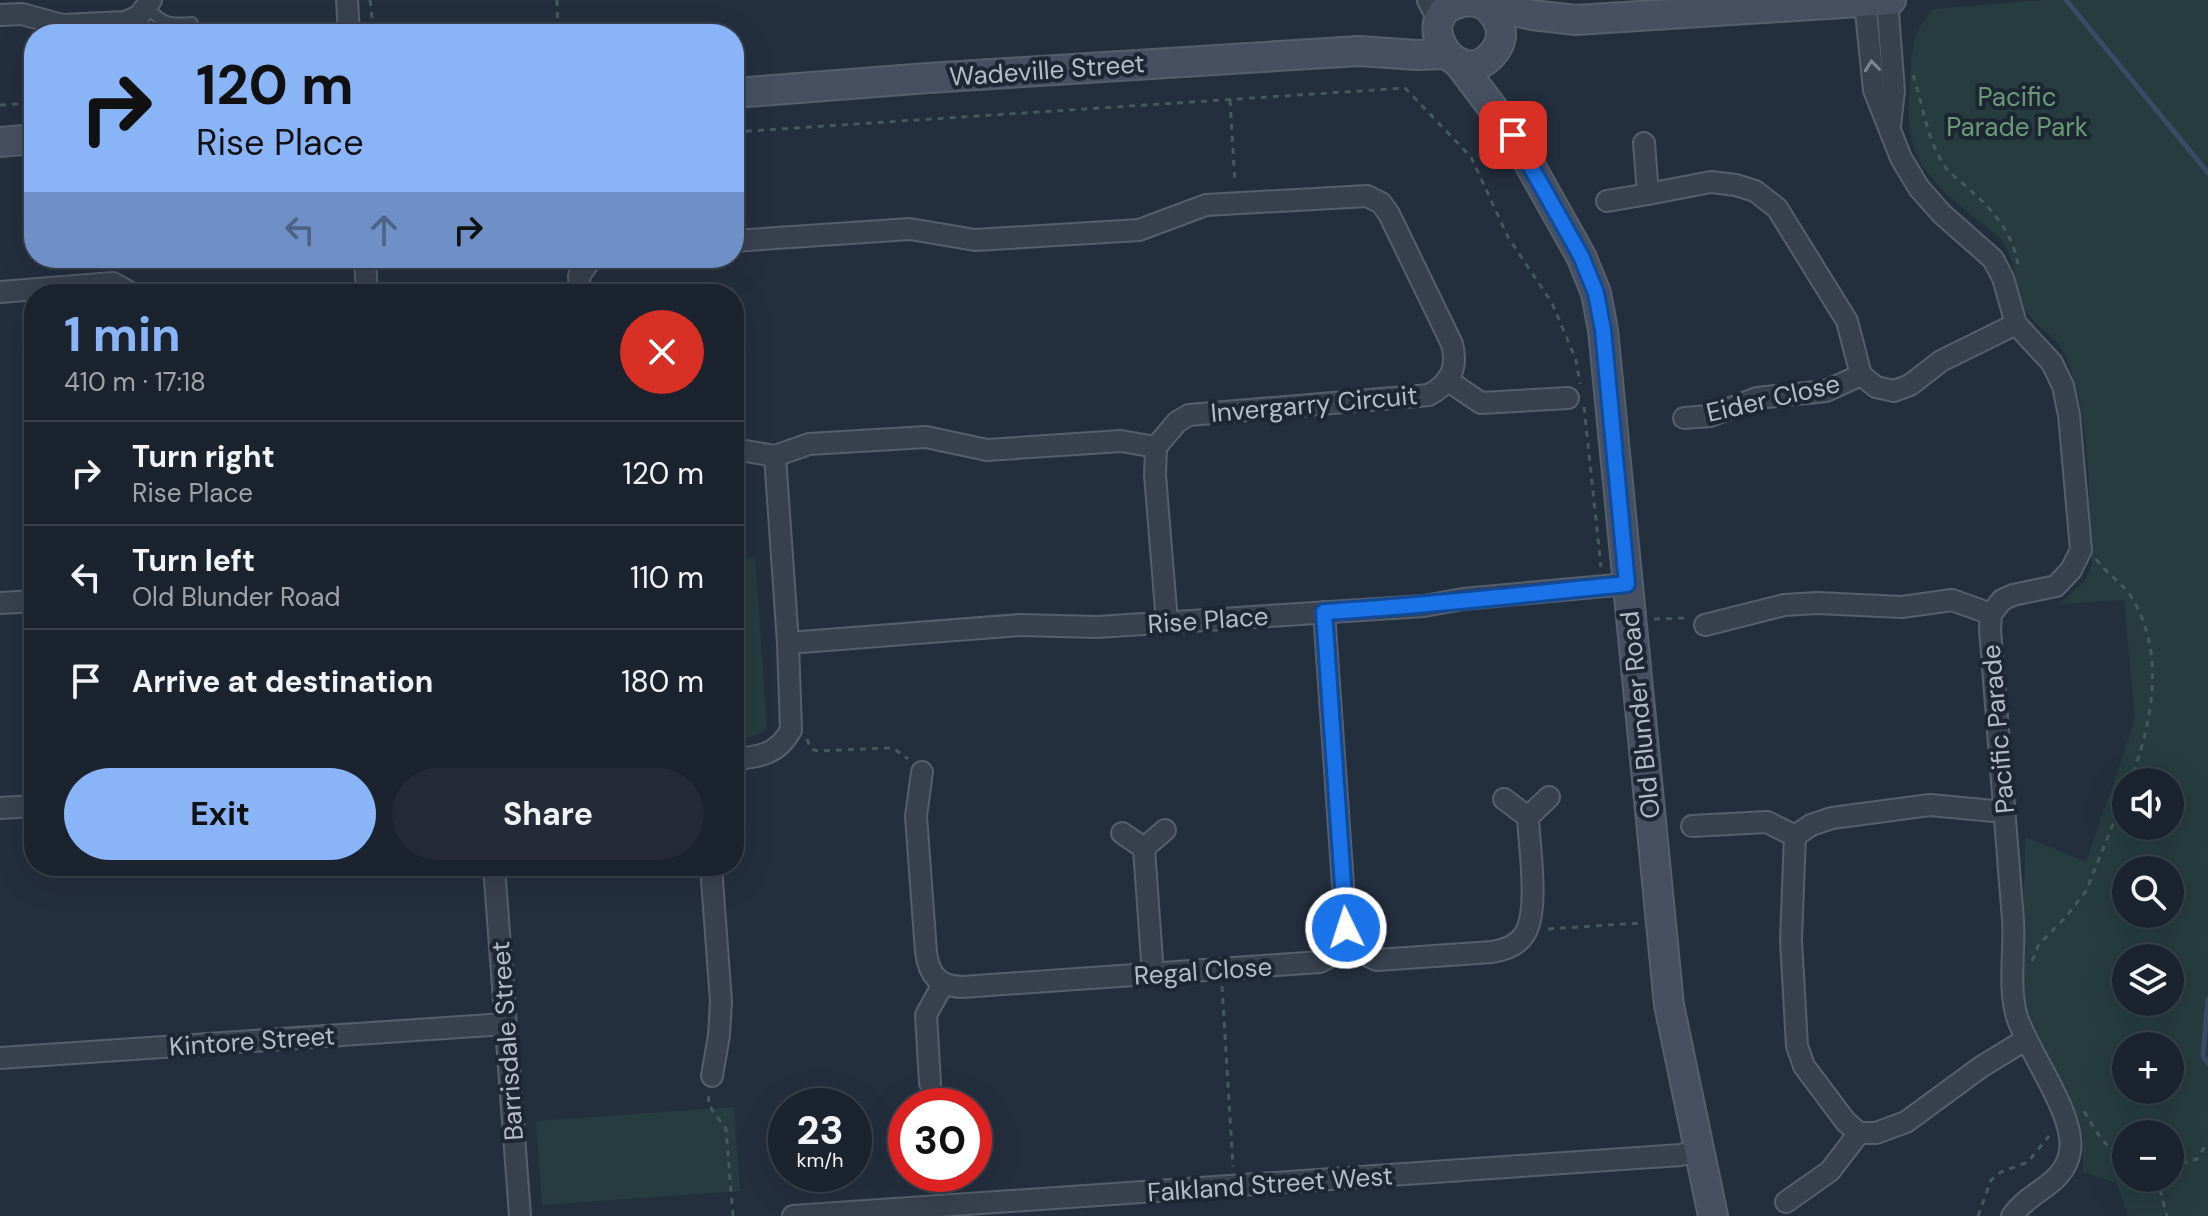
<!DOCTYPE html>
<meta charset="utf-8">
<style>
:root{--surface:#1b232e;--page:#242b36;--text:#f1f3f6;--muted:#a0a4aa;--line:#39404a;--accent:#8ab4f8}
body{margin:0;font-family:"DM Sans",sans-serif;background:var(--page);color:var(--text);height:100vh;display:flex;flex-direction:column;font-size:30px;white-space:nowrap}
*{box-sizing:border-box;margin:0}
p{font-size:26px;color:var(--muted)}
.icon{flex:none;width:44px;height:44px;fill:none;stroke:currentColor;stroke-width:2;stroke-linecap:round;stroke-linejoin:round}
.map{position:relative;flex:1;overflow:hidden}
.drawer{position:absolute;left:24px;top:284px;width:720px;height:592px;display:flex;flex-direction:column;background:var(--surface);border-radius:32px;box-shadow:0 8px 32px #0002,0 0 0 2px var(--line)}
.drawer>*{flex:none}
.top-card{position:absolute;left:24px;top:24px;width:720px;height:244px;border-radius:32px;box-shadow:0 8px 32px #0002,0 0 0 2px var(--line);background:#8ab4f8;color:#111;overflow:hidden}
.fabs{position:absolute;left:2112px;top:768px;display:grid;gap:16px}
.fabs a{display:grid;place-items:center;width:72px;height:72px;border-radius:50%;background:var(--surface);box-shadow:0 8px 32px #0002,0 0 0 2px var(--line);font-size:40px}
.speed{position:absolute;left:768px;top:1088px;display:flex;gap:16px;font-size:40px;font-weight:700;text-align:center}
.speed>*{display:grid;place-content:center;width:104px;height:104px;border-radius:50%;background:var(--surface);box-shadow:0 8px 32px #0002,0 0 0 2px var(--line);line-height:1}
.speed small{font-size:20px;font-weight:400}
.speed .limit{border:12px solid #d22;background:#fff;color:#111}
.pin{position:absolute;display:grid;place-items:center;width:68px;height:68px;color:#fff;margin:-34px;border-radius:16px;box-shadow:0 4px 12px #0006}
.me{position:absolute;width:88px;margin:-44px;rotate:356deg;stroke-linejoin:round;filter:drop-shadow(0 0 6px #0008)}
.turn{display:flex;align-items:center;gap:28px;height:168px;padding:0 40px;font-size:36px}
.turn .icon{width:104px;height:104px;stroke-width:2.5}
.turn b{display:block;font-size:56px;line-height:68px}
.lanes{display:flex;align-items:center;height:76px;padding:0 40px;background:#0003;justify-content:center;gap:40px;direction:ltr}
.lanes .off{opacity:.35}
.round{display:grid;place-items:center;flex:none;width:84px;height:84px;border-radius:42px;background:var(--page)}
.head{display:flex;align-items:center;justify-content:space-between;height:136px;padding:0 40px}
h1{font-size:48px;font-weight:700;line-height:60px;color:var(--accent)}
.cta{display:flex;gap:16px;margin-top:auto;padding:16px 40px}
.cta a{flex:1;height:92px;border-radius:48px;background:var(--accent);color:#111;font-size:32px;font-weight:700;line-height:92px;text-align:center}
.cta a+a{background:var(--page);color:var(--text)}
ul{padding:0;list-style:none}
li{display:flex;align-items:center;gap:24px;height:104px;padding:0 40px;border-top:2px solid var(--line)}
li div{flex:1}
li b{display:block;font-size:30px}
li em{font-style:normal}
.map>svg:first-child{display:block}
</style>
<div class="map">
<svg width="2208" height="1216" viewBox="0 0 2208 1216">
<rect width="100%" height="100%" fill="#242f3e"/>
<g fill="#263c3f" fill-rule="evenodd">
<path d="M2044 0H2208V1216H2129L2116 1183 2083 1172V1136L2080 1121 2040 1043 2026 1007 2022 983 2025 837 2086 862 2135 720 2124 600 2059 604 2085 581 2092 564C2088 498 2092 414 2064 353 2057 337 2037 328 2027 313 2015 292 2017 264 2004 244 1997 233 1981 224 1972 216 1918 170 1904 154 1910 81 1912 50 1912 33 1933 9ZM2126 782H2170V826H2126ZM2126 870H2170V914H2126ZM2126 958H2170V1002H2126ZM2126 1046H2170V1090H2126ZM2126 1134H2170V1178H2126Z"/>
<path d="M755 558 767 728C757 738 747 738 734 739V559Z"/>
<path d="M734 1107 740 1191 542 1205 536 1121Z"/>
</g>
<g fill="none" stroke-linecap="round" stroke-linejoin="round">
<g stroke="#394c67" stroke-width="5">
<path d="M2066 0 2208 173"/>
<path d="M2208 999 2203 1056 2208 1063"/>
</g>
<g stroke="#565f6c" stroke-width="14">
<path id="service" d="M147 8C165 24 168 25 192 23"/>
</g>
<g stroke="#565f6c" stroke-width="24">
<g id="minor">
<path d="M347 0 349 34"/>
<path d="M1887 0 1894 91 1890 126"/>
<path d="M1865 2 1874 90 1901 158 1919 188 1942 214 1993 259 2003 278 2016 324 2052 363 2063 386 2069 415 2081 550 2071 570 2056 586 2013 595 2002 600 1991 614 1990 630C1997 727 2006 823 2013 920 2015 951 2008 987 2017 1017 2029 1054 2076 1115 2070 1151 2065 1185 2030 1190 2012 1216"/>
<path d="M0 15 22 14 62 25 125 22 139 16 151 0"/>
<path d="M1648 194 1711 182 1736 185 1755 191 1777 208 1847 321 1861 375 1876 387 1894 391 1910 385 1941 361 2016 324"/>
<path d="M1607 201 1648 194 1644 143"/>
<path d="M734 241 910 229 975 240 1139 230 1206 205 1367 196 1381 203 1389 214 1452 344C1458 367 1451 383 1429 395L1189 415 1177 422 1156 447 1121 441 987 450 926 437 809 444 775 456 734 449"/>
<path d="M365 258 367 294"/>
<path d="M0 292 113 283 133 294"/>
<path d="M580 294 579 276 592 258"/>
<path d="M1447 380 1481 403 1568 398"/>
<path d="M1684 418 1710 416 1757 398 1826 391 1861 375"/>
<path d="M1156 447 1155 475 1167 622"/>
<path d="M0 603 34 601"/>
<path d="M1705 625 1784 605 1817 603 1902 607 1952 600 1991 614"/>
<path d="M788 643 1020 625 1097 627 1424 606 1463 599 1627 584"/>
<path d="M734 759C760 757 778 754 791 730L788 643 775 456"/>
<path d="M922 772 916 816 926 952C929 975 938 986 962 987L1320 962C1335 955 1345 946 1346 928L1324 612"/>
<path d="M1504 799 1528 817 1549 797"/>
<path d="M0 808 34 806"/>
<path d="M2005 812 1930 805 1832 818 1811 825 1795 836 1791 940 1797 1046 1804 1066 1846 1122 1859 1133H1876L1906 1122 1981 1067 2025 1040"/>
<path d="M1692 826 1767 822 1795 836"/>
<path d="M1122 833 1144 848 1165 830"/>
<path d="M1144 848 1153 975"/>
<path d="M494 866 520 1216"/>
<path d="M711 866 721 1002 719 1035 712 1076"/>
<path d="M1342 944 1377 960 1492 952C1504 950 1517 946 1524 935 1540 912 1529 845 1528 817"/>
<path d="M0 1058 505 1024"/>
<path d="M930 1083 926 1015 943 984"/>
<path d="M1786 1202 1830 1171 1859 1133"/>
<path d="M793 1216 1681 1155 1699 1150"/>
</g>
</g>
<g stroke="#565f6c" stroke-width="30">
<path id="tertiary" d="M1431 0 1441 18"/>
</g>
<g stroke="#565f6c" stroke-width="32">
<g id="secondary">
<path d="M1482 3C1498 14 1508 33 1495 51 1458 101 1400 6 1471 1L1532 15 1576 20 1891 0"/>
<path d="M1458 62 1513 135 1581 256 1596 293 1603 330 1669 1005 1713 1216"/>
<path d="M734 93 928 78 1359 51 1417 55 1446 54"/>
<path d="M0 142 34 139"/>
</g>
</g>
<g stroke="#44595c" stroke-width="3" stroke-dasharray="6 6" stroke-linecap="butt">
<path d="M370 0 374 34"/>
<path d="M557 0 558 34"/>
<path d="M1913 75C1924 107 1926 139 1946 168 1952 176 1962 182 1969 189 1993 210 2013 233 2018 265"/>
<path d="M1230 100 1235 183"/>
<path d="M0 105 34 103"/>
<path d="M734 132 1405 88 1471 157 1508 237 1552 303 1576 360 1580 384"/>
<path d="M1584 407 1601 567"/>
<path d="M2096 559C2105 572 2121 582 2130 595 2167 652 2152 723 2130 782"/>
<path d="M1654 619 1686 618"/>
<path d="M807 739 811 749 818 751 893 748 908 759"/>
<path d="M1548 929 1640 923"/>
<path d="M2032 961 2039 944 2064 919 2086 891 2126 792"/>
<path d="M1222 986 1233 1167"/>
<path d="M709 1096 708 1104 726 1129 733 1216"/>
<path d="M2084 1111C2096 1132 2104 1147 2126 1158"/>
<path d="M2170 1167 2197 1159 2208 1142"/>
<path d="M2157 1178 2167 1216"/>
<path d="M1978 1216 1991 1180 2001 1172 2028 1162 2049 1136"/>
</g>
<use href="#service" stroke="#38414e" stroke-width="10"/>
<use href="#minor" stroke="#38414e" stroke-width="20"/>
<use href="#tertiary" stroke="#38414e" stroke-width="26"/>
<use href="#secondary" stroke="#465061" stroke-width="28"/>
</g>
<defs><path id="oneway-chevron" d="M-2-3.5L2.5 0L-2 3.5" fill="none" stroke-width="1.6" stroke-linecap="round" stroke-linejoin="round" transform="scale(2)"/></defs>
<use stroke="#7c8592" href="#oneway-chevron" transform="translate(1872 66) rotate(-96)"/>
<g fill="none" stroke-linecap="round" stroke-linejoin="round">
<g stroke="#114b97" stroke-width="20">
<path id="route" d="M1346 928 1324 612C1425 606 1526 594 1627 584L1603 330 1596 293 1581 256 1513 135"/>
</g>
<use href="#route" stroke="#1a73e8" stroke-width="14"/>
</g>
<g text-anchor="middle" stroke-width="8" stroke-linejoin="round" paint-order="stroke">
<g font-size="26" fill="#b4bcc9" stroke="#1d2633">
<text transform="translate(1047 70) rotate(-4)" y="9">Wadeville Street</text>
<text transform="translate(1773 398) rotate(-13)" y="9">Eider Close</text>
<text transform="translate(1314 404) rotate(-5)" y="9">Invergarry Circuit</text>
<text transform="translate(1208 620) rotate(-4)" y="9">Rise Place</text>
<text transform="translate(1640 715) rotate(-96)" y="9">Old Blunder Road</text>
<text transform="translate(1998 729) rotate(-95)" y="9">Pacific Parade</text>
<text transform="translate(1203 971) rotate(-4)" y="9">Regal Close</text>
<text transform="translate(252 1041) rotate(-4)" y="9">Kintore Street</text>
<text transform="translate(507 1041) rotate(-94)" y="9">Barrisdale Street</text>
<text transform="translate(1270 1184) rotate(-4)" y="9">Falkland Street West</text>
</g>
<g font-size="26" fill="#6b9a76" stroke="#1d2633">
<text x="2017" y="106">Pacific<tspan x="2017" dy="30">Parade Park</tspan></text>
</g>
</g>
</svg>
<div class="fabs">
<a><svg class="icon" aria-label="sound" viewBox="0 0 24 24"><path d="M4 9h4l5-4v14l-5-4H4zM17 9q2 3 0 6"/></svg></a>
<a><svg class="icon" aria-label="search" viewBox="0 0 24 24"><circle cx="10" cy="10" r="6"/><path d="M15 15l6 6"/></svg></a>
<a><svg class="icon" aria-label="layers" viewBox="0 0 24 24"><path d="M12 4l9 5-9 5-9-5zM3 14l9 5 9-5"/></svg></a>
<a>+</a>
<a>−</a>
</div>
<div class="speed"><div>23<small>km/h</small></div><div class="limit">30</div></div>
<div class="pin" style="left:1513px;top:135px;background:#d93025"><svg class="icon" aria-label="arrive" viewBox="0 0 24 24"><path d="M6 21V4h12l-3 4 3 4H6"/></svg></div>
<svg class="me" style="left:1346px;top:928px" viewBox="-20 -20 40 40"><circle r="17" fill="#1a73e8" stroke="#fff" stroke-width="3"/><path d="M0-11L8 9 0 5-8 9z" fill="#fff"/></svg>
<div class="top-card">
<div class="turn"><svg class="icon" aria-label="right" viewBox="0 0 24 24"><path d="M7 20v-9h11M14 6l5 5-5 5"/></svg><div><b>120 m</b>Rise Place</div></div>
<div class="lanes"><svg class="icon off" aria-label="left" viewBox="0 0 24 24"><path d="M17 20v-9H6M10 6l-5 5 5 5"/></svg><svg class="icon off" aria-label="ahead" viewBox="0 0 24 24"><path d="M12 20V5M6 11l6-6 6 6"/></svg><svg class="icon" aria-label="right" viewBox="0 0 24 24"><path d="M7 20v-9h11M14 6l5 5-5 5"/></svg></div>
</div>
<section class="drawer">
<div class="head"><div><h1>1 min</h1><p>410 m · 17:18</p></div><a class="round" style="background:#d93025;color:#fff"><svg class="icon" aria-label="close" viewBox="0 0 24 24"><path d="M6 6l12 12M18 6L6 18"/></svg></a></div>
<ul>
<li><svg class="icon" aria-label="right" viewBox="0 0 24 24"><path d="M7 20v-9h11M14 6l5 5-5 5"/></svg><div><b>Turn right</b><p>Rise Place</p></div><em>120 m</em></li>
<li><svg class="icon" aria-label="left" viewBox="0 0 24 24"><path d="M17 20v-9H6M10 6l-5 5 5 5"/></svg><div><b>Turn left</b><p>Old Blunder Road</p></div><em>110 m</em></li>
<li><svg class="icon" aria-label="arrive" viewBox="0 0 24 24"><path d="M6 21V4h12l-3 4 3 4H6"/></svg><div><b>Arrive at destination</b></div><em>180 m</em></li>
</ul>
<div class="cta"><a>Exit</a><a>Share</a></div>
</section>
</div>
